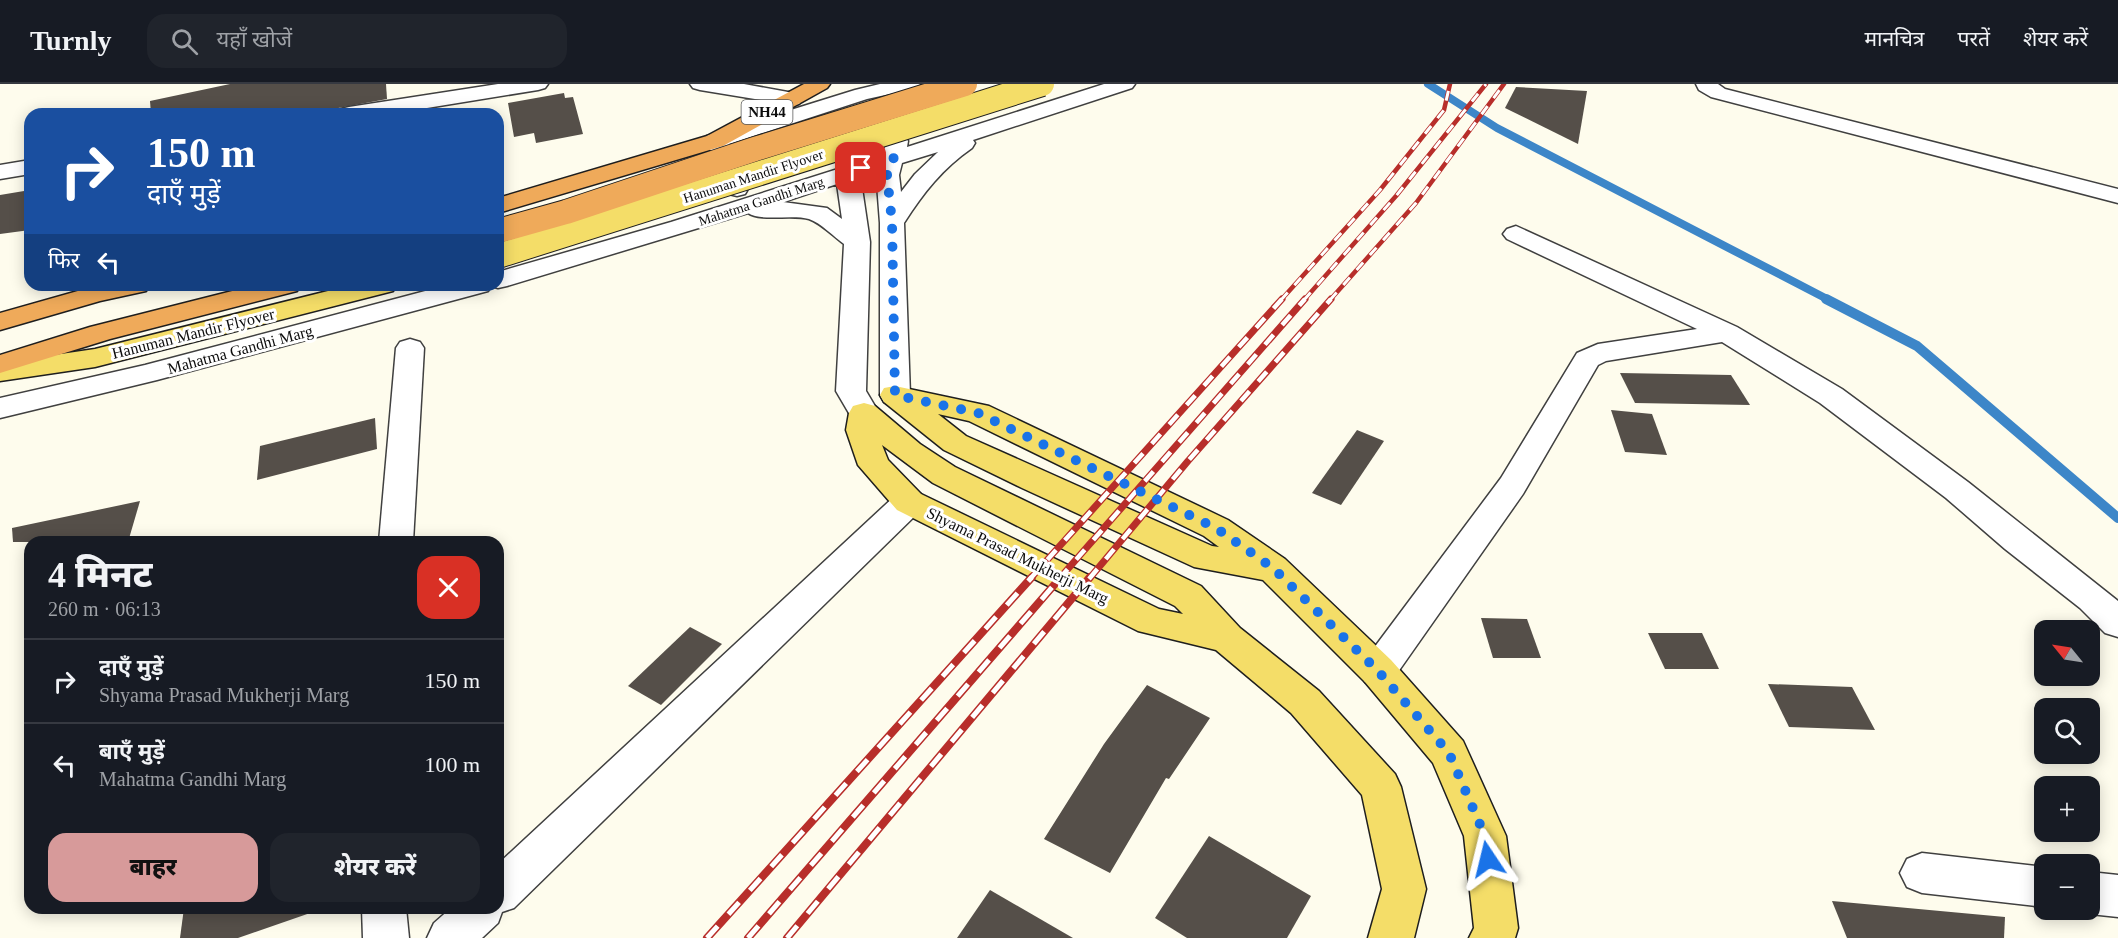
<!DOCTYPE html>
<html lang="hi">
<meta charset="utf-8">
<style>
:root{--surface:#171b24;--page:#20242c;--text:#f1f3f6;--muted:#9ea1a6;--line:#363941;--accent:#d79a9a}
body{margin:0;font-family:"Times New Roman","Noto Sans Devanagari",serif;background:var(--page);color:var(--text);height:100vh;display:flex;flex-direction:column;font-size:22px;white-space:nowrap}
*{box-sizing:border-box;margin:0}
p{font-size:20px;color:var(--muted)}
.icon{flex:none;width:33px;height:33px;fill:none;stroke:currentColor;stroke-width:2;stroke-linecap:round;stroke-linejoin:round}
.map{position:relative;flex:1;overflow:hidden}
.details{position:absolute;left:24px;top:452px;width:480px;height:378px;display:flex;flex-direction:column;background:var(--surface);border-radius:18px;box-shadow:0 3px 15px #0003}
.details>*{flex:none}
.hud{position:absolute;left:24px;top:24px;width:480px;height:183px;border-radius:18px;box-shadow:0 3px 15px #0003;background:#1a4fa0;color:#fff;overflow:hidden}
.needle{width:39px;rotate:300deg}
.buttons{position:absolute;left:2034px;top:536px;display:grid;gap:12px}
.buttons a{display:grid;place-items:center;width:66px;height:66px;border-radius:12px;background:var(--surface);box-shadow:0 3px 15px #0003;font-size:30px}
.pin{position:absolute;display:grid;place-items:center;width:51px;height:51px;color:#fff;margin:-26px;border-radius:12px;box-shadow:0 3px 9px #0006}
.me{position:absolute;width:66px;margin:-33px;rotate:350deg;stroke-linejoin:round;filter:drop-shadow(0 0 4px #0008)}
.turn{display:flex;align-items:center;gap:21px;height:126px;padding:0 24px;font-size:27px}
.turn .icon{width:78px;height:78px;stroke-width:2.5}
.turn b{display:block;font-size:42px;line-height:51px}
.then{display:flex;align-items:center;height:57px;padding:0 24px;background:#0003;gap:12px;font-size:22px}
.round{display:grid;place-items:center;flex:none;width:63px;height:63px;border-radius:18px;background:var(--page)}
.summary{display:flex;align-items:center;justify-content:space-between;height:102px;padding:0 24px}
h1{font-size:36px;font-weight:800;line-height:45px}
.action{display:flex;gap:12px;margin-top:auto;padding:12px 24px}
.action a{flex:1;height:69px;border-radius:18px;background:var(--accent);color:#111;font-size:24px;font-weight:800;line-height:69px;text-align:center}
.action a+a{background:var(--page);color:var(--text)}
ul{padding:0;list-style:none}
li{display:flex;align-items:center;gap:18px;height:84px;padding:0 24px;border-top:2px solid var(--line)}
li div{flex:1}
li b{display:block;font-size:22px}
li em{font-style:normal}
header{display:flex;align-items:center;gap:36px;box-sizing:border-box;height:84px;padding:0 30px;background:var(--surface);border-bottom:2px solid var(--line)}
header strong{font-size:28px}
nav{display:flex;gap:33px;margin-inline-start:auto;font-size:21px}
.search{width:420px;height:54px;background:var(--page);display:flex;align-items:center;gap:15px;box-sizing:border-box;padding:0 21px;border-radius:18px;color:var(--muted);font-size:22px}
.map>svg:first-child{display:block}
</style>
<header>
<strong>Turnly</strong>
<div class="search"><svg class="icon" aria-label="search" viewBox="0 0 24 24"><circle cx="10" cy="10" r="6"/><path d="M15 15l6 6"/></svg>यहाँ खोजें</div>
<nav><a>मानचित्र</a><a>परतें</a><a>शेयर करें</a></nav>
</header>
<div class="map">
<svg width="2118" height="854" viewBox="0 0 2118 854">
<rect width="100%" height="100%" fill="#fefced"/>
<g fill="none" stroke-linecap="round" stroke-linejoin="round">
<path stroke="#3d86c8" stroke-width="8" d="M1428 0 1497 44 1829 216"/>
<path stroke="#3d86c8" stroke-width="10" d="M1826 215 1917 262 2118 434"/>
</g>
<g fill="#554f49">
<path d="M230 0H386L387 15 306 30H151L150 17Z"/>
<path d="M1516 3 1587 7 1578 60 1505 24Z"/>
<path d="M564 9 565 14 573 13 583 50 536 59 534 49 514 53 508 19Z"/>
<path d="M30 106V146L0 150V111Z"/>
<path d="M1620 289 1731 291 1750 321 1635 319Z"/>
<path d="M1611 326 1652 330 1667 371 1625 368Z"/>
<path d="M375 334 377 365 257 396 260 362Z"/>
<path d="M1357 346 1384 357 1341 421 1312 409Z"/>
<path d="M140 417 128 458H13L12 444Z"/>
<path d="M1481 534 1527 535 1541 574H1493Z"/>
<path d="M690 543 722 560 661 621 628 602Z"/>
<path d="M1648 549H1702L1719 585H1665Z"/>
<path d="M1768 600 1852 603 1875 646 1789 643Z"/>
<path d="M1147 601 1210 634 1169 695 1166 694 1110 789 1044 755 1104 660Z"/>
<path d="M1209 752 1311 812 1287 854H1187L1155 834Z"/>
<path d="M990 806 1073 854H957Z"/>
<path d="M1832 817 2005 833 2004 854H1847Z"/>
<path d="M184 824H312L313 828 238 854H180Z"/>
</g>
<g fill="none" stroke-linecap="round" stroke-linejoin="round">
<g stroke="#404040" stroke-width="3">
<g id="minor">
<path d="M498 0H548L545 4 538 6 390 30H338L341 25 349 23Z"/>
<path d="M690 0H744L799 10 802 15 799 20 791 21 700 6 693 4Z"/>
<path d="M880 0H920L917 4 867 15 729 60C739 74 758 92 745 110L737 112 729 110 725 105 724 85 704 57 707 52 855 6Z"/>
<path d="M1104 0H1135L1132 4 973 56 975 59 972 64C943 84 923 109 904 139L910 311 906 318 895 320 884 318 880 311V139L876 87 858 93 862 104 870 158 866 307 879 329 875 336 864 339 853 336 836 307 844 160C834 153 821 139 809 135 792 130 761 138 748 129L507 202 498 204 491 202 488 207 157 296 0 334V314L145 281 448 201H498V188L671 138 882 71 889 52 897 50 905 52 908 57 907 63ZM938 68 915 90 901 108 899 91 902 79ZM837 100 842 135 827 124 783 118Z"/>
<path d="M1696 0H1718L1725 5 2118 105V119L1711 13 1699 6Z"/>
<path d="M30 76V90L0 95V81Z"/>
<path d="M1516 142 1737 243 1842 305 1968 398 2118 517V553L2105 549 2080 524 2005 465 1946 414 1820 319 1722 258 1606 277 1598 281 1523 410 1391 598 1378 602 1365 598 1359 587 1365 576 1501 394 1577 269 1598 260 1697 245 1507 155 1503 150 1507 145Z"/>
<path d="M410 255 420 258 424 264 413 458H379L396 264 400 258Z"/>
<path d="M909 407 921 410 925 418 921 426 514 824 502 828 498 839 482 854H427L434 839 451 824H498V780L897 410Z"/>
<path d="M1922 769 2044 783V823L1922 809 1907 803 1900 789 1907 775Z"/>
<path d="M2090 788 2118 791V833L2090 830 2078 825H2090Z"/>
<path d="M362 824H406L409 854H363Z"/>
</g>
</g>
<g stroke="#1e1e1e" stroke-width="3">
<g id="major">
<path d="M352 201H397L393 207 95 283 0 297V279L95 265Z"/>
<path d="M895 302 989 322 1228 436 1285 475 1391 576 1463 657 1506 752 1518 844 1515 854H1469L1474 844 1464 752 1433 679 1365 598 1263 496 1194 483 1022 404 944 366 884 318 880 311 884 304ZM938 330 969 337 1204 452 1219 463 1212 462 966 352Z"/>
<path d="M864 319 875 322 920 360 955 383 1201 502 1240 544 1319 607 1395 690 1401 703 1426 805 1414 854H1368L1382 805 1362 711 1291 629 1216 566 1138 547 897 426 858 381 846 346 849 329 853 322ZM882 361 933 399 1175 522 1183 530 1159 525 921 410 888 376Z"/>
</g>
</g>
<g stroke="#1e1e1e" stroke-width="3">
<g id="highway">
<path d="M804 0H830L827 4 723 62 498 129V114L707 52Z"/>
<path d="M99 201H150L146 207 100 217 0 246V229Z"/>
<path d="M256 201H301L297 207 110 255 0 289V271L90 243Z"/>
</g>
</g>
<use href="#minor" fill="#fff" fill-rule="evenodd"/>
<use href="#major" fill="#f4dd68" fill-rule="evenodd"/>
<use href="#highway" fill="#efaa5a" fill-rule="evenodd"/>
<g stroke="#b82e2a" stroke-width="4.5">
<g id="rail-far2">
<path d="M1281 216 1380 106 1444 26 1450 0"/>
<path d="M1304 216 1396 112 1486 0"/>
<path d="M1330 216 1416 119 1504 0"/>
</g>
</g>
<g stroke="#b82e2a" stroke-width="7">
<g id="rail-far1">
<path d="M1030 495 1282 215"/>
<path d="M1059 495 1305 215"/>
<path d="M1089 495 1188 377 1331 215"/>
</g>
</g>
<g stroke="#b82e2a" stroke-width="8">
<g id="rail">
<path d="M707 854 1032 493"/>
<path d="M748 854 1061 493"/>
<path d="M787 854 1090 493"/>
</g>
</g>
<use href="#rail-far2" stroke="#fff" stroke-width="3" stroke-dasharray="10" stroke-linecap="butt"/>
<use href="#rail-far1" stroke="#fff" stroke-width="4.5" stroke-dasharray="13" stroke-linecap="butt"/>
<use href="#rail" stroke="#fff" stroke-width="5" stroke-dasharray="16" stroke-linecap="butt"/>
<g stroke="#1e1e1e" stroke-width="26" stroke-linecap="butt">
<path id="major-bridge" d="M498 172 1042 0"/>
</g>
<g stroke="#1e1e1e" stroke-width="26" stroke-linecap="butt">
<path id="highway-bridge" d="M498 147 566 128 755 65 965 0"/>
</g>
<use href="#major-bridge" stroke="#f4dd68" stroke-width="24"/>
<use href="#highway-bridge" stroke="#efaa5a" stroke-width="24"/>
</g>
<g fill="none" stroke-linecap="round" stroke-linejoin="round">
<path stroke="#1a73e8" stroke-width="10" stroke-dasharray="0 18" d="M861 84 894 73 887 91 892 138 895 311 978 329 1216 444 1273 484 1378 587 1449 669 1485 752 1488 775"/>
</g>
<g text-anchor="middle" stroke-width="6" stroke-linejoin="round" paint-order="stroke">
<g font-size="14" fill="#0d0d0d" stroke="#fff">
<text transform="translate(753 92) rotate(-18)" y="5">Hanuman Mandir Flyover</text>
<text transform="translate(761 117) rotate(-18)" y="5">Mahatma Gandhi Marg</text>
</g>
<rect fill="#fff" stroke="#565656" stroke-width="1.5" x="741.5" y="16" width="51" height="24" rx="4.5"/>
<g font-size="15" font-weight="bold" fill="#0d0d0d">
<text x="767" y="33">NH44</text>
</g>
<g font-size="16" fill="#0d0d0d" stroke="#fff">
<text transform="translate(193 249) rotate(-14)" y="6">Hanuman Mandir Flyover</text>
<text transform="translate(240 265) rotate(-15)" y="6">Mahatma Gandhi Marg</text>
<text transform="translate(1018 471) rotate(26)" y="6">Shyama Prasad Mukherji Marg</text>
</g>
</g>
</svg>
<div class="buttons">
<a><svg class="needle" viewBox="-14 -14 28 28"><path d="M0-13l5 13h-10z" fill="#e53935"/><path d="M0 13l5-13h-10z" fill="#9ea1a6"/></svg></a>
<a><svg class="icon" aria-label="search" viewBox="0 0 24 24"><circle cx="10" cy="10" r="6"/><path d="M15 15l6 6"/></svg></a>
<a>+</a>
<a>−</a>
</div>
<div class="pin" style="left:861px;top:84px;background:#d93025"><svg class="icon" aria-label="arrive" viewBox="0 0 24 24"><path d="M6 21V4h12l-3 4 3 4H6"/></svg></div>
<svg class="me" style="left:1488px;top:775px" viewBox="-20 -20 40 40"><path d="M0-17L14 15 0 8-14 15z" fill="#1a73e8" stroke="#fff" stroke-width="4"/></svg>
<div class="hud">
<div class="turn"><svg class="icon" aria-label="right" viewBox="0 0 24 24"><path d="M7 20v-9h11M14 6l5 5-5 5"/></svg><div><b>150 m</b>दाएँ मुड़ें</div></div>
<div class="then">फिर<svg class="icon" aria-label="left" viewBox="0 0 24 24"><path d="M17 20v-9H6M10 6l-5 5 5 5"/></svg></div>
</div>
<section class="details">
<div class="summary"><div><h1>4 मिनट</h1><p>260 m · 06:13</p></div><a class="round" style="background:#d93025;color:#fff"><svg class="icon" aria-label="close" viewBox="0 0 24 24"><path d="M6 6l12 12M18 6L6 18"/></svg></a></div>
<ul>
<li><svg class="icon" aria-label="right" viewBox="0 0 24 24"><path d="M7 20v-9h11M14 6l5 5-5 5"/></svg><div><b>दाएँ मुड़ें</b><p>Shyama Prasad Mukherji Marg</p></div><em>150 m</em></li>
<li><svg class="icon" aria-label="left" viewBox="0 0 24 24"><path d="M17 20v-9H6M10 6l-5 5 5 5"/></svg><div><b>बाएँ मुड़ें</b><p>Mahatma Gandhi Marg</p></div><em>100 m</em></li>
</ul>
<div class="action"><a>बाहर</a><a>शेयर करें</a></div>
</section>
</div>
